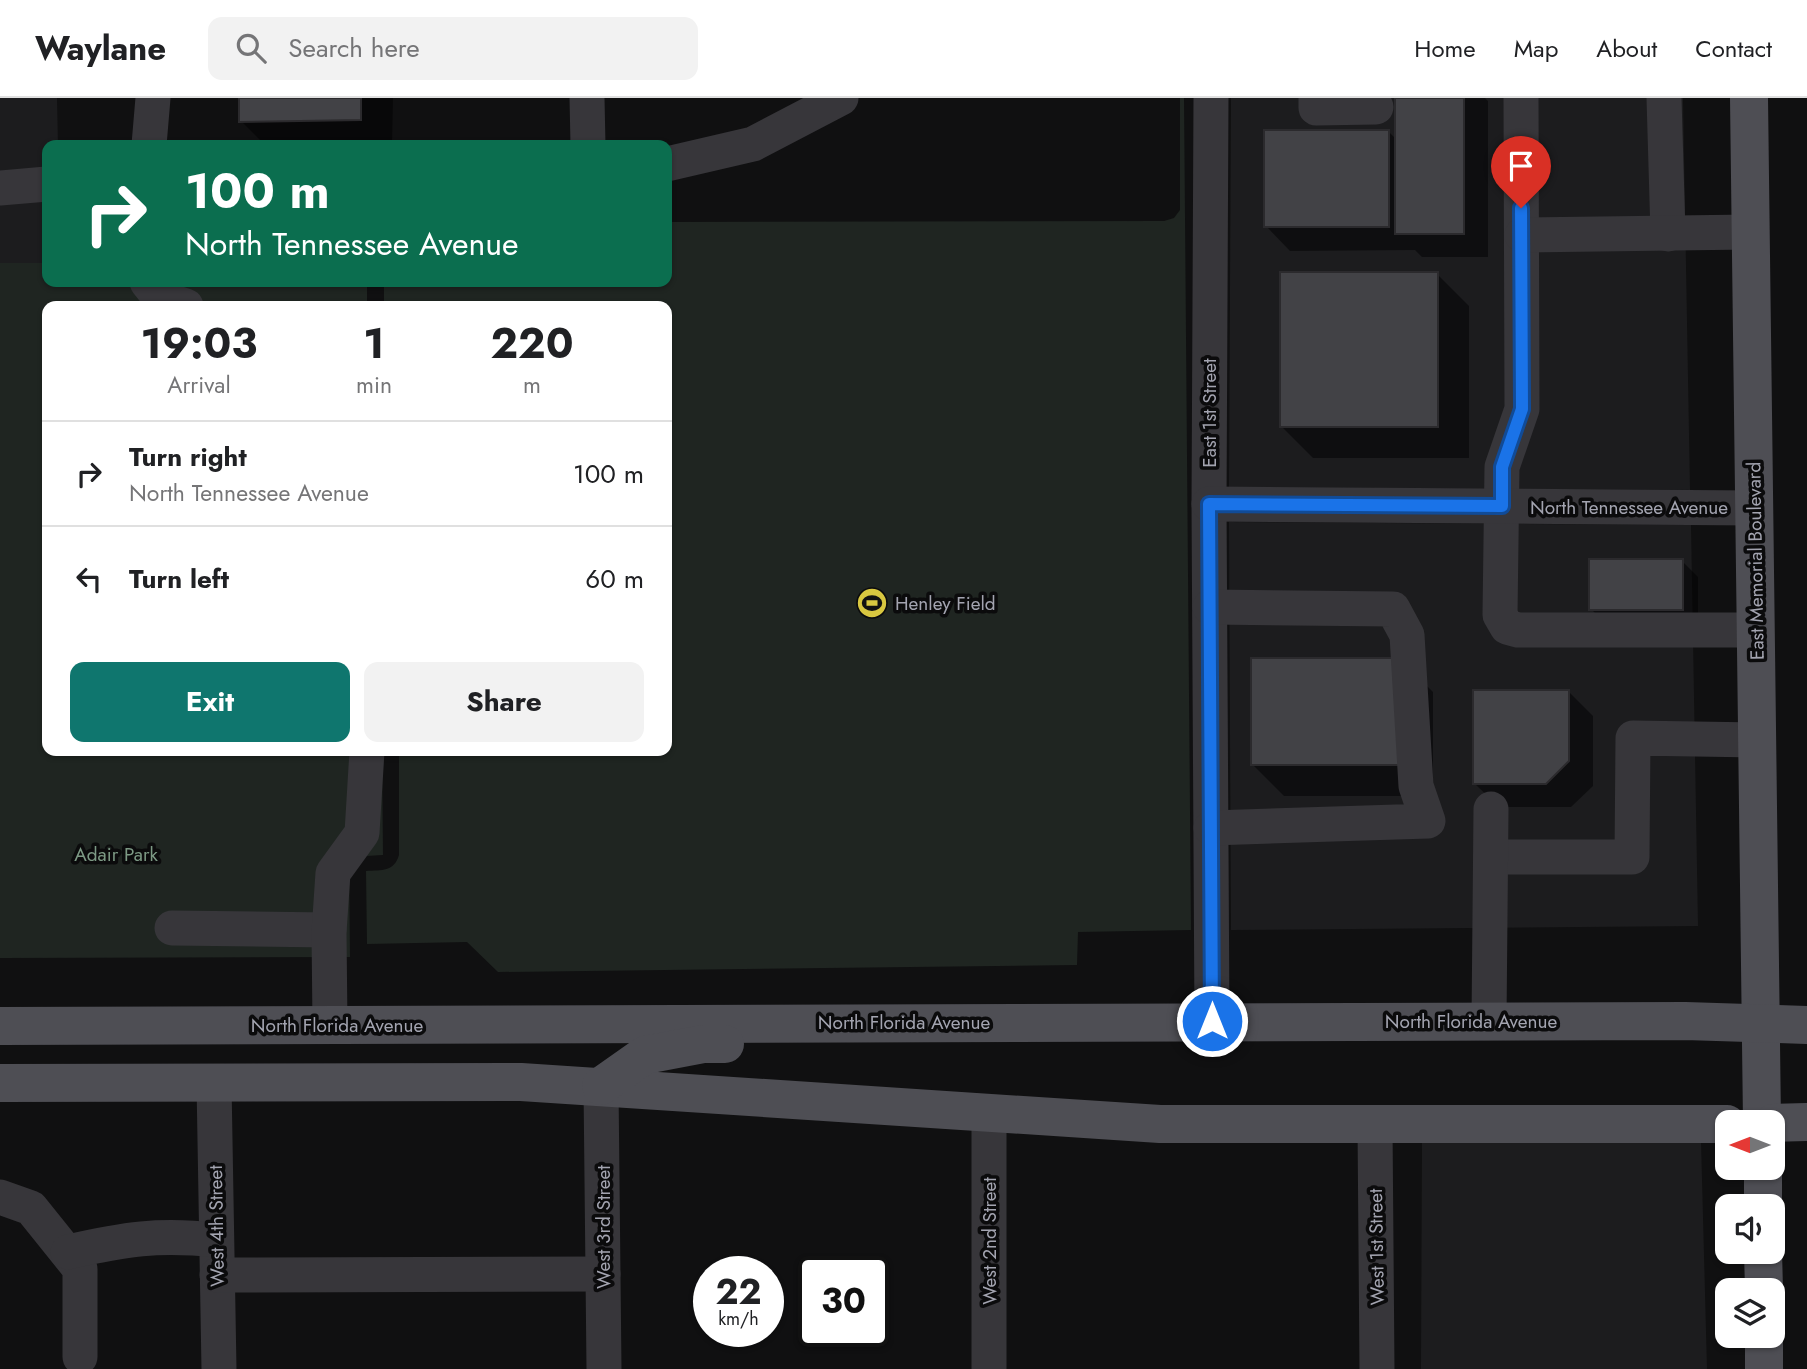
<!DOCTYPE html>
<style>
:root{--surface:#fff;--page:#f2f2f2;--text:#202124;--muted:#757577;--line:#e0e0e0;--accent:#0f766e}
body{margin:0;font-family:Jost,sans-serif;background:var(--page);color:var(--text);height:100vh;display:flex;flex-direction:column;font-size:26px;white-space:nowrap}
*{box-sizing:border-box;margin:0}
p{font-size:23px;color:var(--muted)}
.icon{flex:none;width:38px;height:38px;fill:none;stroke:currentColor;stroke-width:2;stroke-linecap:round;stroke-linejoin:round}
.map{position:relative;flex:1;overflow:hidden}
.panel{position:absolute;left:42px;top:203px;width:630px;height:455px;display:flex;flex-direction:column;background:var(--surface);border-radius:14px;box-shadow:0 2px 5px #0004}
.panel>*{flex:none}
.hud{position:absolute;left:42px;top:42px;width:630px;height:147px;border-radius:14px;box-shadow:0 2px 5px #0004;background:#0b6e4f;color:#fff;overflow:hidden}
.needle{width:46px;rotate:270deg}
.controls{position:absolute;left:1715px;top:1012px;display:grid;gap:14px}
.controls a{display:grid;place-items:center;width:70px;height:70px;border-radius:14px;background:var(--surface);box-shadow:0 2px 5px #0004;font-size:35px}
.speed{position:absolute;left:693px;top:1158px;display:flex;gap:14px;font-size:35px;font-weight:700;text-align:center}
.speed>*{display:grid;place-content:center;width:91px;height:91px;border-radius:50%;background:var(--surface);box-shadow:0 2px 5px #0004;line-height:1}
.speed small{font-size:18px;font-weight:400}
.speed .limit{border:4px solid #111;border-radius:10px;background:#fff;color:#111}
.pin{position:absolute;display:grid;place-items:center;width:60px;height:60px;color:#fff;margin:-72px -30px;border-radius:50% 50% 50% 0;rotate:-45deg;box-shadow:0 0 7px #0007}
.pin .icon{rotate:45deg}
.me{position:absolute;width:77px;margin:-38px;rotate:0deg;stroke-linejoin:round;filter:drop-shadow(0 0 5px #0008)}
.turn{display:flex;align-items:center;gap:24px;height:147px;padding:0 28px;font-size:32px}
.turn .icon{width:91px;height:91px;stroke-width:2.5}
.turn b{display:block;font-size:49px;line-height:60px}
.eta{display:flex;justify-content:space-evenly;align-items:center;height:119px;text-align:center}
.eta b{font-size:42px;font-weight:700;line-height:49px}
.cta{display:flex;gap:14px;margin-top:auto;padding:14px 28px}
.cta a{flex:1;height:80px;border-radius:14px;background:var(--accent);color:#fff;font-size:28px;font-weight:700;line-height:80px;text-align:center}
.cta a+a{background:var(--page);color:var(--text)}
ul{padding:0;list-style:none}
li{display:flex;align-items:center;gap:21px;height:105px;padding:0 28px;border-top:2px solid var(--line)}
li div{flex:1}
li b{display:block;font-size:26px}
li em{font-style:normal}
header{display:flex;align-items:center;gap:42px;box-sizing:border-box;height:98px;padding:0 35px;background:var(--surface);border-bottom:2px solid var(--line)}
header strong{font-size:33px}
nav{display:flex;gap:38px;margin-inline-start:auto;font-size:24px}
.search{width:490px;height:63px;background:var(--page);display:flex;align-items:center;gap:18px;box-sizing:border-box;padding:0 24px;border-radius:14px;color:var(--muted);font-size:26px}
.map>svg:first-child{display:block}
</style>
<header>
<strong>Waylane</strong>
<div class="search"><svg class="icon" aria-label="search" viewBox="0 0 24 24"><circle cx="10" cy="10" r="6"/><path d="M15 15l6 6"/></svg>Search here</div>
<nav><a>Home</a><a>Map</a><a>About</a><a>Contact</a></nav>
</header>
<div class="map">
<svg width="1807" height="1271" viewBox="0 0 1807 1271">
<rect width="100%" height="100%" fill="#101011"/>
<g fill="#1c1c1e">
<path d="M0 0H57L58 47H47V165H0Z"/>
<path d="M1231 0H1683L1690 392 1229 389Z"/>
<path d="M1229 424 1691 427 1698 828 1231 832Z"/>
<path d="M1701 1043 1707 1271H1421L1422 1044Z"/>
</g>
<g fill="#1f2521">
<path d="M1180 0H1184L1191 832 1078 834 1077 867 498 874 467 844 367 846 366 773C382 772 394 774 399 757V653H667V208H384V184H667V124L1164 123 1174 120 1180 112Z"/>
<path d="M0 165H47V184H367V208H47V653H382L383 757 349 759 350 859 0 860Z"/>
</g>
<g fill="#0007">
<path d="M241 0H393L392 47H265L241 23Z"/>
<path d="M1397 0H1485L1488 3V159H1422L1415 152 1290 153 1266 128 1388 33 1397 42Z"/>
<path d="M1437 176 1469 208V360H1313L1281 328Z"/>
<path d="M1682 463 1698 479V528H1608L1591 511Z"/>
<path d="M1401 562 1433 594V698H1284L1252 666Z"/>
<path d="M1569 594 1593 618V688L1571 709H1499L1474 685Z"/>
</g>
<g fill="#424246" stroke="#2b2a2d" stroke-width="2">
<path d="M239 0H361V22L239 24Z"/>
<rect x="1395" y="0" width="69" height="136"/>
<rect x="1264" y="32" width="125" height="97"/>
<rect x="1280" y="174" width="158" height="155"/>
<rect x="1589" y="461" width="94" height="51"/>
<rect x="1251" y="560" width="151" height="107"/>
<path d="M1473 592H1569V663L1546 686H1473Z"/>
</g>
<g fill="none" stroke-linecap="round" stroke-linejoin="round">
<g stroke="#37363a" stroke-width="35">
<path d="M587 0 588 47"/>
<path d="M1211 0 1209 406 1212 924"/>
<path d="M1316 0V10L1376 9"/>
<path d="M1521 0 1522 311 1502 369 1500 517 1507 529 1518 532H1756"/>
<path d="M1664 0 1668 136"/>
<path d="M149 47 153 0"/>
<path d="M667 66 753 46 841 0"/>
<path d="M0 90 47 86"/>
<path d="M1522 137 1750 134"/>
<path d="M147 184 159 199 186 208"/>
<path d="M1209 406 1754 410"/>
<path d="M1210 509 1393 511 1407 537 1416 688 1428 723 1211 730"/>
<path d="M1491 759H1632L1633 640 1758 642"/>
<path d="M172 830 329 832"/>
<path d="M1489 923 1491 711"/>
<path d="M330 927 329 834 333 775 362 735 367 653"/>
<path d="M214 985 219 1271"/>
<path d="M601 988 604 1271"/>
<path d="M989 1015V1271"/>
<path d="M1375 1027 1377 1271"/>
<path d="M0 1099 31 1110 80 1171V1259"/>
<path d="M68 1154C125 1141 158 1136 216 1142"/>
<path d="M217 1177 603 1176"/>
</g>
<g stroke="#4e4e54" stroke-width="38">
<path d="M1749 0 1762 1024"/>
<path d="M0 928 1685 923 1807 927"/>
<path d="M0 985 521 984 1160 1026H1727"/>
<path d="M601 988 645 957 703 946H725"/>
<path d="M1773 1025 1807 1024"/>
<path d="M1763 1069V1108"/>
<path d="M1763 1153 1764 1192"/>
<path d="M1764 1237V1271"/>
</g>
</g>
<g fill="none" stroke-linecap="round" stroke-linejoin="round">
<g stroke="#114b97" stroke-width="18">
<path id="route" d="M1212 923 1209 406 1502 408V369L1522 311 1521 110"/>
</g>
<use href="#route" stroke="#1a73e8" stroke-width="12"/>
</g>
<defs>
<g id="stadium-disc" transform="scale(1.575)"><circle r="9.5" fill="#d8c740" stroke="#0b0b0c"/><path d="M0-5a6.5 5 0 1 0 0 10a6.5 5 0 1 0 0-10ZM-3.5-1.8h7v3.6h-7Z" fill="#111"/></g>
</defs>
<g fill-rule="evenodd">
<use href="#stadium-disc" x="872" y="505"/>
</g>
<g text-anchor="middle" stroke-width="7" stroke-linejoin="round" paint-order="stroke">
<g font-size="19" fill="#a3a4b0" stroke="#0b0b0c">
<text transform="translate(1209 315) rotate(-90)" y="7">East 1st Street</text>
<text x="1629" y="416">North Tennessee Avenue</text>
<text transform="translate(1755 463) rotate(-91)" y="7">East Memorial Boulevard</text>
<text x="1471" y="930">North Florida Avenue</text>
<text x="904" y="931">North Florida Avenue</text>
<text x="337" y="934">North Florida Avenue</text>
<text transform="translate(216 1128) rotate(-91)" y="7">West 4th Street</text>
<text transform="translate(603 1129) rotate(-90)" y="7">West 3rd Street</text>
<text transform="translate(989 1143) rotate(-90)" y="7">West 2nd Street</text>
<text transform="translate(1376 1149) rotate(-91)" y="7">West 1st Street</text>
</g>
<g font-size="19" fill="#a3a4b0" stroke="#0b0b0c" text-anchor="start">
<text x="895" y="512">Henley Field</text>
</g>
<g font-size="19" fill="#7c9984" stroke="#0b0b0c">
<text x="116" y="763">Adair Park</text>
</g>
</g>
</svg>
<div class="controls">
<a><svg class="needle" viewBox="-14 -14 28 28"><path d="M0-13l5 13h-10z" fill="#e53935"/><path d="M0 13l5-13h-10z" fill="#757577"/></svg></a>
<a><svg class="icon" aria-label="sound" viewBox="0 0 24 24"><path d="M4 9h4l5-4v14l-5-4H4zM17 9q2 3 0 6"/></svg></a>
<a><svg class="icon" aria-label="layers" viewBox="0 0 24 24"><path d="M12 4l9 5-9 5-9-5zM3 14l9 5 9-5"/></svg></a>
</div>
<div class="speed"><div>22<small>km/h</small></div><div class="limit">30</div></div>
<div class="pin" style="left:1521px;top:110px;background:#d93025"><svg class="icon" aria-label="arrive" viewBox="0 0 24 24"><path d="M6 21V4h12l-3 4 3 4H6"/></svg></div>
<svg class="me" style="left:1212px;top:923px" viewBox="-20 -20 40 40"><circle r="17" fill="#1a73e8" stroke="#fff" stroke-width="3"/><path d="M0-11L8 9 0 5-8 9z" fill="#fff"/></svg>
<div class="hud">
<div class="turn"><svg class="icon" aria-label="right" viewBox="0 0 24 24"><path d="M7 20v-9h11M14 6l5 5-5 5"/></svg><div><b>100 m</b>North Tennessee Avenue</div></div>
</div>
<section class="panel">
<div class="eta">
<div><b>19:03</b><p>Arrival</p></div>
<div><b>1</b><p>min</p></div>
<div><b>220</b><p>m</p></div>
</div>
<ul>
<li><svg class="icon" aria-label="right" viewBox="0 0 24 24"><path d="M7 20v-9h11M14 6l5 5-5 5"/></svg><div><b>Turn right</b><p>North Tennessee Avenue</p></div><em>100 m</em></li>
<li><svg class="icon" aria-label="left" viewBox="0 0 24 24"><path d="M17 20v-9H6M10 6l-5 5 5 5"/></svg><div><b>Turn left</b></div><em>60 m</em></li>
</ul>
<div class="cta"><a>Exit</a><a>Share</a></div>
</section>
</div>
